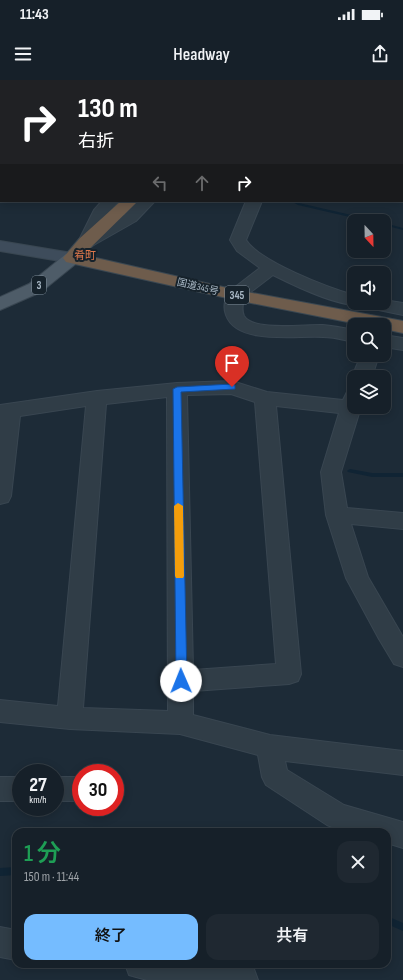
<!DOCTYPE html>
<html lang="ja">
<meta charset="utf-8">
<style>
:root{--surface:#162029;--page:#1f2831;--text:#f1f3f6;--muted:#9ea3a8;--line:#353e46;--accent:#75bcff}
body{margin:0;font-family:"Sofia Sans Condensed","Noto Sans JP",sans-serif;background:var(--page);color:var(--text);height:100vh;display:flex;flex-direction:column;font-size:15px;white-space:nowrap}
*{box-sizing:border-box;margin:0}
p{font-size:13px;color:var(--muted)}
.icon{flex:none;width:22px;height:22px;fill:none;stroke:currentColor;stroke-width:2;stroke-linecap:round;stroke-linejoin:round}
.map{position:relative;flex:1;overflow:hidden}
.sheet{position:absolute;left:12px;top:748px;width:379px;height:140px;display:flex;flex-direction:column;background:var(--surface);border-radius:12px;box-shadow:0 2px 10px #0003,0 0 0 1px var(--line)}
.sheet>*{flex:none}
.top-card{position:absolute;left:0px;top:0px;width:403px;height:122px;box-shadow:0 2px 10px #0003,0 0 0 1px var(--line);background:#202124;color:#fff;overflow:hidden}
.needle{width:26px;rotate:158deg}
.controls{position:absolute;left:347px;top:134px;display:grid;gap:8px}
.controls a{display:grid;place-items:center;width:44px;height:44px;border-radius:8px;background:var(--surface);box-shadow:0 2px 10px #0003,0 0 0 1px var(--line);font-size:20px}
.speed{position:absolute;left:12px;top:684px;display:flex;gap:8px;font-size:20px;font-weight:700;text-align:center}
.speed>*{display:grid;place-content:center;width:52px;height:52px;border-radius:50%;background:var(--surface);box-shadow:0 2px 10px #0003,0 0 0 1px var(--line);line-height:1}
.speed small{font-size:10px;font-weight:400}
.speed .limit{border:6px solid #d22;background:#fff;color:#111}
.pin{position:absolute;display:grid;place-items:center;width:34px;height:34px;color:#fff;margin:-41px -17px;border-radius:50% 50% 50% 0;rotate:-45deg;box-shadow:0 0 4px #0007}
.pin .icon{rotate:45deg}
.me{position:absolute;width:44px;margin:-22px;rotate:359deg;stroke-linejoin:round;filter:drop-shadow(0 0 3px #0008)}
.turn{display:flex;align-items:center;gap:14px;height:84px;padding:0 12px;font-size:18px}
.turn .icon{width:52px;height:52px;stroke-width:2.5}
.turn b{display:block;font-size:28px;line-height:34px}
.lanes{display:flex;align-items:center;height:38px;padding:0 12px;background:#0003;justify-content:center;gap:20px;direction:ltr}
.lanes .off{opacity:.35}
.round{display:grid;place-items:center;flex:none;width:42px;height:42px;border-radius:12px;background:var(--page)}
.headline{display:flex;align-items:center;justify-content:space-between;height:68px;padding:0 12px}
h1{font-size:24px;font-weight:600;line-height:30px;color:#1e9e55}
.cta{display:flex;gap:8px;margin-top:auto;padding:8px 12px}
.cta a{flex:1;height:46px;border-radius:12px;background:var(--accent);color:#111;font-size:16px;font-weight:600;line-height:46px;text-align:center}
.cta a+a{background:var(--page);color:var(--text)}
.status{display:flex;justify-content:space-between;align-items:center;height:28px;padding:0 20px;background:var(--surface);direction:ltr}
.status svg{height:11px;fill:currentColor}
header{display:flex;justify-content:space-between;align-items:center;height:52px;padding:0 12px;background:var(--surface);font-size:18px;font-weight:600}
.map>svg:first-child{display:block}
</style>
<div class="status"><b>11:43</b><svg viewBox="0 0 49 12"><path d="M0 12V9h3v3zM5 12V6h3v6zM10 12V3h3v9zM15 12V0h3v12zM26 1h20v11H26zM47 4h2v5h-2z"/></svg></div>
<header><svg class="icon" aria-label="menu" viewBox="0 0 24 24"><path d="M4 6h16M4 12h16M4 18h16"/></svg>Headway<svg class="icon" aria-label="share" viewBox="0 0 24 24"><path d="M12 15V3M7 8l5-5 5 5M5 13v7h14v-7"/></svg></header>
<div class="map">
<svg width="403" height="900" viewBox="0 0 403 900">
<rect width="100%" height="100%" fill="#1d2b37"/>
<g fill="none" stroke-linecap="round" stroke-linejoin="round">
<g fill="#102434" fill-rule="evenodd">
<path d="M327 0H331L330 1H326Z"/>
<path d="M291 121H296L299 123 373 140 375 141H367L298 125Z"/>
<path d="M384 143 403 148V150L384 145Z"/>
<path d="M350 389 372 393H403V397H372L348 392 347 391 348 390Z"/>
<path d="M16 787V795L0 796V788Z"/>
<path d="M387 836 403 843V851L387 844Z"/>
</g>
<g stroke="#394651" stroke-width="2">
<g id="street">
<path d="M35 0H49L50 1H36Z"/>
<path d="M256 0H270L271 1H257Z"/>
<path d="M390 0H403L402 4V1Z"/>
<rect x="0" y="17" width="1" height="8"/>
<rect x="402" y="26" width="1" height="9"/>
<path d="M102 121H119L109 132 102 147 124 135 138 121H155L136 141 92 166 86 167 80 166 78 162 94 130Z"/>
<path d="M246 121H262L246 160C260 182 329 208 354 215V223H361C346 231 289 203 273 195L244 217C243 223 241 230 244 236 254 252 306 244 323 245 333 246 344 248 354 250V262C344 260 334 257 323 257 298 255 237 266 226 235 223 227 225 218 230 211L260 188 237 171 230 160Z"/>
<path d="M384 220 403 223V235L364 227 361 223H384Z"/>
<path d="M384 255 403 258V270L384 267Z"/>
<path d="M361 275H379L372 297H354V300L352 297Z"/>
<path d="M232 301 267 312 343 320 347 312 354 310V327H361L341 392 347 428 403 433V449L351 444 368 497 403 557V587L394 584 379 559 346 498 326 435 321 392 339 333 276 326 301 594 298 601 289 604 193 611V635L270 655 403 671V695L285 681 287 690 344 725 403 742V768L387 763V752H348L337 749 327 745 266 705 262 697 258 675 180 654 70 649 0 642V620L58 626 86 326 20 336 11 416 8 422 0 424V325L97 311 177 303ZM231 314 255 322 276 584 193 590 187 315ZM167 317 168 631 83 628 106 324Z"/>
<rect x="0" y="697" width="21" height="24"/>
<rect x="55" y="697" width="26" height="24"/>
<path d="M0 847 16 850V880L0 877Z"/>
<path d="M125 884H237L254 889 258 900H147L129 895Z"/>
</g>
</g>
<g stroke="#394651" stroke-width="2">
<path id="secondary" d="M0 161 78 174 81 178 78 182 72 183 0 171Z"/>
</g>
<g stroke="#394651" stroke-width="2">
<path id="primary" d="M72 173 78 174 81 178 78 182 41 212 0 230V217L29 204 66 174Z"/>
</g>
<g stroke="#3b4852" stroke-width="2">
<path id="highway" d="M121 121H138L83 175 236 210 403 241V253L384 249V245H363L236 220 66 182 63 178 80 158Z"/>
</g>
<use href="#street" fill="#303d47" fill-rule="evenodd"/>
<use href="#secondary" fill="#3e4c5b" fill-rule="evenodd"/>
<use href="#primary" fill="#4e5c68" fill-rule="evenodd"/>
<use href="#highway" fill="#6e5c4c" fill-rule="evenodd"/>
</g>
<path fill="#1a73e8" stroke="#114b97" d="M232 304 235 305V309L181 312 187 601 185 604 181 605 178 604 176 601 173 309 177 307Z"/>
<path fill="#f59e0b" d="M178 423 183 426 184 496 183 498H176L175 496 174 426Z"/>
<g text-anchor="middle" stroke-width="4" stroke-linejoin="round" paint-order="stroke">
<g font-size="10" fill="#a9b8c5" stroke="#16222b">
<text transform="translate(198 206) rotate(13)" y="4">国道345号</text>
</g>
<g font-size="11" fill="#de784c" stroke="#16222b">
<text x="85" y="179">肴町</text>
</g>
<g fill="#16222b" stroke="#7d8b97" stroke-width="1">
<rect x="32" y="196" width="14" height="18" rx="3"/>
<rect x="225" y="206" width="24" height="18" rx="3"/>
</g>
<g font-size="11" font-weight="bold" fill="#a9b8c5">
<text x="39" y="209">3</text>
<text x="237" y="219">345</text>
</g>
</g>
</svg>
<div class="controls">
<a><svg class="needle" viewBox="-14 -14 28 28"><path d="M0-13l5 13h-10z" fill="#e53935"/><path d="M0 13l5-13h-10z" fill="#9ea3a8"/></svg></a>
<a><svg class="icon" aria-label="sound" viewBox="0 0 24 24"><path d="M4 9h4l5-4v14l-5-4H4zM17 9q2 3 0 6"/></svg></a>
<a><svg class="icon" aria-label="search" viewBox="0 0 24 24"><circle cx="10" cy="10" r="6"/><path d="M15 15l6 6"/></svg></a>
<a><svg class="icon" aria-label="layers" viewBox="0 0 24 24"><path d="M12 4l9 5-9 5-9-5zM3 14l9 5 9-5"/></svg></a>
</div>
<div class="speed"><div>27<small>km/h</small></div><div class="limit">30</div></div>
<div class="pin" style="left:232px;top:307px;background:#d93025"><svg class="icon" aria-label="arrive" viewBox="0 0 24 24"><path d="M6 21V4h12l-3 4 3 4H6"/></svg></div>
<svg class="me" style="left:181px;top:601px" viewBox="-20 -20 40 40"><circle r="19" fill="#fff"/><path d="M0-13L10 11 0 6-10 11z" fill="#1a73e8"/></svg>
<div class="top-card">
<div class="turn"><svg class="icon" aria-label="right" viewBox="0 0 24 24"><path d="M7 20v-9h11M14 6l5 5-5 5"/></svg><div><b>130 m</b>右折</div></div>
<div class="lanes"><svg class="icon off" aria-label="left" viewBox="0 0 24 24"><path d="M17 20v-9H6M10 6l-5 5 5 5"/></svg><svg class="icon off" aria-label="ahead" viewBox="0 0 24 24"><path d="M12 20V5M6 11l6-6 6 6"/></svg><svg class="icon" aria-label="right" viewBox="0 0 24 24"><path d="M7 20v-9h11M14 6l5 5-5 5"/></svg></div>
</div>
<section class="sheet">
<div class="headline"><div><h1>1 分</h1><p>150 m · 11:44</p></div><a class="round"><svg class="icon" aria-label="close" viewBox="0 0 24 24"><path d="M6 6l12 12M18 6L6 18"/></svg></a></div>
<div class="cta"><a>終了</a><a>共有</a></div>
</section>
</div>
